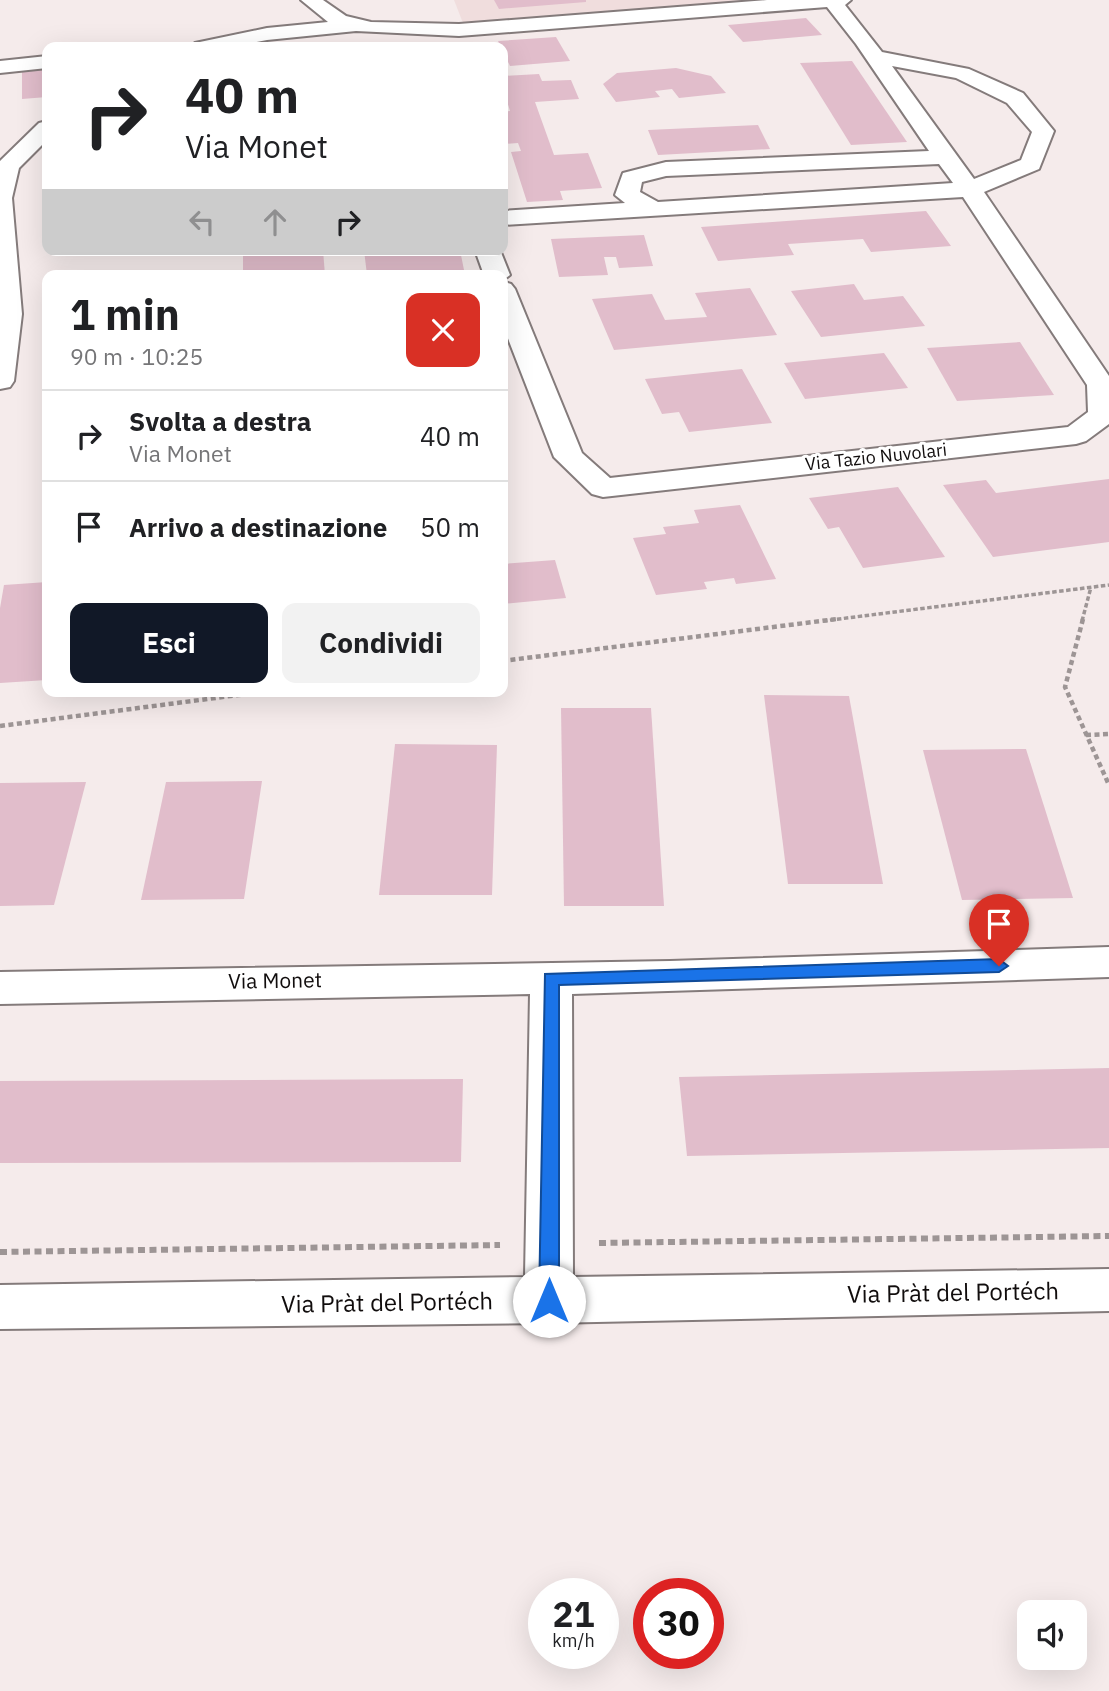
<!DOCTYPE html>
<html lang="it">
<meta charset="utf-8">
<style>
:root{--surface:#fff;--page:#f2f2f2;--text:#202124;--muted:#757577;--line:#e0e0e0;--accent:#111827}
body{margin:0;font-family:"IBM Plex Sans",sans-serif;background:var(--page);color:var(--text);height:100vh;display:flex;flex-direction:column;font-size:26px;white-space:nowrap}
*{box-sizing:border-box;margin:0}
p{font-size:23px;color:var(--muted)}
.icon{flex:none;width:38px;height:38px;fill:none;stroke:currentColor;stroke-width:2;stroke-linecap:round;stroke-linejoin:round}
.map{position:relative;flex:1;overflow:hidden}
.side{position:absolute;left:42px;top:270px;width:466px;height:427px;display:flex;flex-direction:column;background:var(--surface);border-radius:14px;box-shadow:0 7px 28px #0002}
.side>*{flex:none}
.top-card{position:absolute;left:42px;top:42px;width:466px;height:214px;border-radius:14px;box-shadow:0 7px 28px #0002;background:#fff;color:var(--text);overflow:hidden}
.fabs{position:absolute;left:1017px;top:1600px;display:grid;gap:14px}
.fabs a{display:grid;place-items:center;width:70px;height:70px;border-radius:14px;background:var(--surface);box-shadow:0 7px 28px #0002;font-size:35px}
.speed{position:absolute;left:528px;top:1578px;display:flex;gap:14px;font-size:35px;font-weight:700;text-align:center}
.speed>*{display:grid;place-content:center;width:91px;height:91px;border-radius:50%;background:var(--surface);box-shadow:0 7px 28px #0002;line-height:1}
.speed small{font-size:18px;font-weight:400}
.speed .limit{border:10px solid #d22;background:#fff;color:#111}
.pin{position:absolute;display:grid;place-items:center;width:60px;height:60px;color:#fff;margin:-72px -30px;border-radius:50% 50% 50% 0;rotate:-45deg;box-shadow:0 0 7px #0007}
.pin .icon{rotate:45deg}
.me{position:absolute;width:77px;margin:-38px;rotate:0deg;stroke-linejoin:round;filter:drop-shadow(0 0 5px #0008)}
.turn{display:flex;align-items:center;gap:24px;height:147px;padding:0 28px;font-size:32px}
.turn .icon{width:91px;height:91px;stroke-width:2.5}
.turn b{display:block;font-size:49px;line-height:60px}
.lanes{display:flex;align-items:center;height:66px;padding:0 28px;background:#0003;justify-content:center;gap:35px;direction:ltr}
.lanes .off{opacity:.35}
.round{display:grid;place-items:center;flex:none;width:74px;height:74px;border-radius:14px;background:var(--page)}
.head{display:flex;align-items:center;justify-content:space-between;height:119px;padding:0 28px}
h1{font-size:42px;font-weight:700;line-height:52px}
.button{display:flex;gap:14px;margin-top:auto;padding:14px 28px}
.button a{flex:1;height:80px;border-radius:14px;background:var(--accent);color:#fff;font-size:28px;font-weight:700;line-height:80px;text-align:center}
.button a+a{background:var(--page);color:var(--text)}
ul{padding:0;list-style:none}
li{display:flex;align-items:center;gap:21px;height:91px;padding:0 28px;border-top:2px solid var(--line)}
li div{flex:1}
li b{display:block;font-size:26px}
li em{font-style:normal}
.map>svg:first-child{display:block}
</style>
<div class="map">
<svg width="1109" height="1691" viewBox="0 0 1109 1691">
<rect width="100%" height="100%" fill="#f5ebeb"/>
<path fill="#f0dddd" d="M454 0H748L749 1 463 23Z"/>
<g fill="#e1bdcb">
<path d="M494 0H586V2L499 9Z"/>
<path d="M806 18 822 35 743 42 728 25Z"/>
<path d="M556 37 570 61 510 66 498 41Z"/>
<path d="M852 61 907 142 851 145 800 63Z"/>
<path d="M47 68V97L22 99V70Z"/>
<path d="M676 68 711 76 726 93 679 98 672 89 655 91 660 97 616 102 603 84 617 73Z"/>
<path d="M539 74 542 81 571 80 579 99 535 102 554 155 588 153 602 188 560 191 563 200 527 202 511 152 521 151 518 143 504 144 502 139V112L510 111 506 98H502V76Z"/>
<path d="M758 125 770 149 658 155 648 130Z"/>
<path d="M926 211 951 246 871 252 863 239 788 244 794 255 718 261 701 227Z"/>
<path d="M644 235 653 266 619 268 616 257H604L608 275 559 277 551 239Z"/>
<path d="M323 250 325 275H243V251Z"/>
<path d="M364 250H460L465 275H423L422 272 367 275Z"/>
<path d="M854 284 864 300 903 296 925 326 821 337 791 291Z"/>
<path d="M750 288 777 335 614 350 592 299 652 294 665 320 707 317 695 293Z"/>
<path d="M1020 342 1054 395 957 401 927 348Z"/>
<path d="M884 353 908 388 805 399 784 363Z"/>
<path d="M742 369 772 423 689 432 679 412 662 414 645 379Z"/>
<path d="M1109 479V542L993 557 943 485 986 480 996 493Z"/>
<path d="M898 487 945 557 863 568 839 527 828 529 809 498Z"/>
<path d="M740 505 776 579 736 584 734 578 704 582 707 589 656 595 633 538 666 534 663 527 699 523 694 510Z"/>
<path d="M555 560 566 598 502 604V564Z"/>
<path d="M47 582V680L0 683V608L4 585Z"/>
<path d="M764 695 849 696 883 884H788Z"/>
<path d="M561 708H651L664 906H564Z"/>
<path d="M395 744 497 745 492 895H379Z"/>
<path d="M1026 749 1073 898 962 900 923 750Z"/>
<path d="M262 781 244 899 141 900 166 782Z"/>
<path d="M86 782 54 905 0 906V783Z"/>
<path d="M1109 1068V1148L687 1156 679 1077Z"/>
<path d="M463 1079 461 1162 0 1163V1081Z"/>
</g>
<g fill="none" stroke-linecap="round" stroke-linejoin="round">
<g stroke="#847b7b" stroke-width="4">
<g id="minor">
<path d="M301 0H323L346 16 371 22 459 24 767 0H851L845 5 882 52 969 69 1023 93 1054 131 1039 169 984 192 1109 376V424L1086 441 1076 444 603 497 592 494 554 457 502 323V275H484L475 250H500L510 275 502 281 511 284 515 289 582 453 610 478 1068 427 1088 412 1087 385 963 197 502 225V211L625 203 615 195 623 173 666 162 929 151 856 44 827 7 459 36 356 31 267 40 231 47H192L195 43 267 28 328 22ZM892 66 956 78 1007 103 1032 132 1021 160 974 179ZM939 164 953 183 658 202 640 192 642 182 666 176Z"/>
<path d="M47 56V68L0 73V61Z"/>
<path d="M47 121V140L19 168 12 198 22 314 14 381 10 387 0 389V161L39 123Z"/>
<path d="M1109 947V977L572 994 573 1277 1109 1269V1311L549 1323 0 1329V1285L525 1277 530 994 0 1004V972L670 961Z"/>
</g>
</g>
<g stroke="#9d9595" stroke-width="2.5" stroke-dasharray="2.5 2" stroke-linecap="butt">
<path d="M71 47H88"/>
<path d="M117 47 166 43"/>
</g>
<g stroke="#9d9595" stroke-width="3.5" stroke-dasharray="4.5 2.5" stroke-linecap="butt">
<path d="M823 621 1109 585"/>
<path d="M1082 621 1091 587"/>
</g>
<g stroke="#9d9595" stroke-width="4.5" stroke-dasharray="5 3.5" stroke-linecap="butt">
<path d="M1083 619 1065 687 1109 785"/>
<path d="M502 661 837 619"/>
<path d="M0 726 269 691"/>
<path d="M1086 735 1109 734"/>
</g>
<g stroke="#9d9595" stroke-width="6" stroke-dasharray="7 4.5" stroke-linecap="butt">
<path d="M599 1243 1109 1236"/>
<path d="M0 1252 500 1245"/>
</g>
<use href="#minor" fill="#fff" fill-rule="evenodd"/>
</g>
<path fill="#1a73e8" stroke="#114b97" stroke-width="2" d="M999 959 1008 966 999 972 559 985V1301L556 1307 549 1310 541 1307 539 1301 545 974Z"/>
<g text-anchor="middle" stroke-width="6" stroke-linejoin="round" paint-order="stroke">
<g font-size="18" fill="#110d0d" stroke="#fff">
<text transform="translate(876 457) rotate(-6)" y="6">Via Tazio Nuvolari</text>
</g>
<g font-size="21" fill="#110d0d" stroke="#fff">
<text transform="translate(275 981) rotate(-1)" y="7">Via Monet</text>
</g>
<g font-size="24" fill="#110d0d" stroke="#fff">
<text transform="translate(953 1293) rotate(-1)" y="8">Via Pràt del Portéch</text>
<text transform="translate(387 1303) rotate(-1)" y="8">Via Pràt del Portéch</text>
</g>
</g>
</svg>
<div class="fabs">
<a><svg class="icon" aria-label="sound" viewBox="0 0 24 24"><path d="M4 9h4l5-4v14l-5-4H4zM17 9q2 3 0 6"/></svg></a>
</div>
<div class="speed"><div>21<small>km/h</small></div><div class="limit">30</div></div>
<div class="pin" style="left:999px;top:966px;background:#d93025"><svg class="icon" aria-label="arrive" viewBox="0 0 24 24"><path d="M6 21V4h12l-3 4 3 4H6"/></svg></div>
<svg class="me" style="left:549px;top:1301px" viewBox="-20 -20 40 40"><circle r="19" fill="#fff"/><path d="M0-13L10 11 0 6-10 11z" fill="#1a73e8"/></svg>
<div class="top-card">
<div class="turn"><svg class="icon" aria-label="right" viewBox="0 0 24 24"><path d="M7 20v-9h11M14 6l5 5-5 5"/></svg><div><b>40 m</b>Via Monet</div></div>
<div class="lanes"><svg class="icon off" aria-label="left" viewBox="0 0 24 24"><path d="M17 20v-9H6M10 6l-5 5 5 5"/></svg><svg class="icon off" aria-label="ahead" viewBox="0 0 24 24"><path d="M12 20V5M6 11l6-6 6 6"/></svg><svg class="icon" aria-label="right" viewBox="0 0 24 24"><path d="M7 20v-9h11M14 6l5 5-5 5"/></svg></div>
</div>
<section class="side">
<div class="head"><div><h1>1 min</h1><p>90 m · 10:25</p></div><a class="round" style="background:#d93025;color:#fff"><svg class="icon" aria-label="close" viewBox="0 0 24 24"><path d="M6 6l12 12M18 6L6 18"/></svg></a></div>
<ul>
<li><svg class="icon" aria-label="right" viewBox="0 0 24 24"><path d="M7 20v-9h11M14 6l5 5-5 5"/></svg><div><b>Svolta a destra</b><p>Via Monet</p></div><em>40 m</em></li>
<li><svg class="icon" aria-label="arrive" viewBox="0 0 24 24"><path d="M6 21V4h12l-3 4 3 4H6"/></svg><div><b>Arrivo a destinazione</b></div><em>50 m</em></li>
</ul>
<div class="button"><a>Esci</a><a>Condividi</a></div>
</section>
</div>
